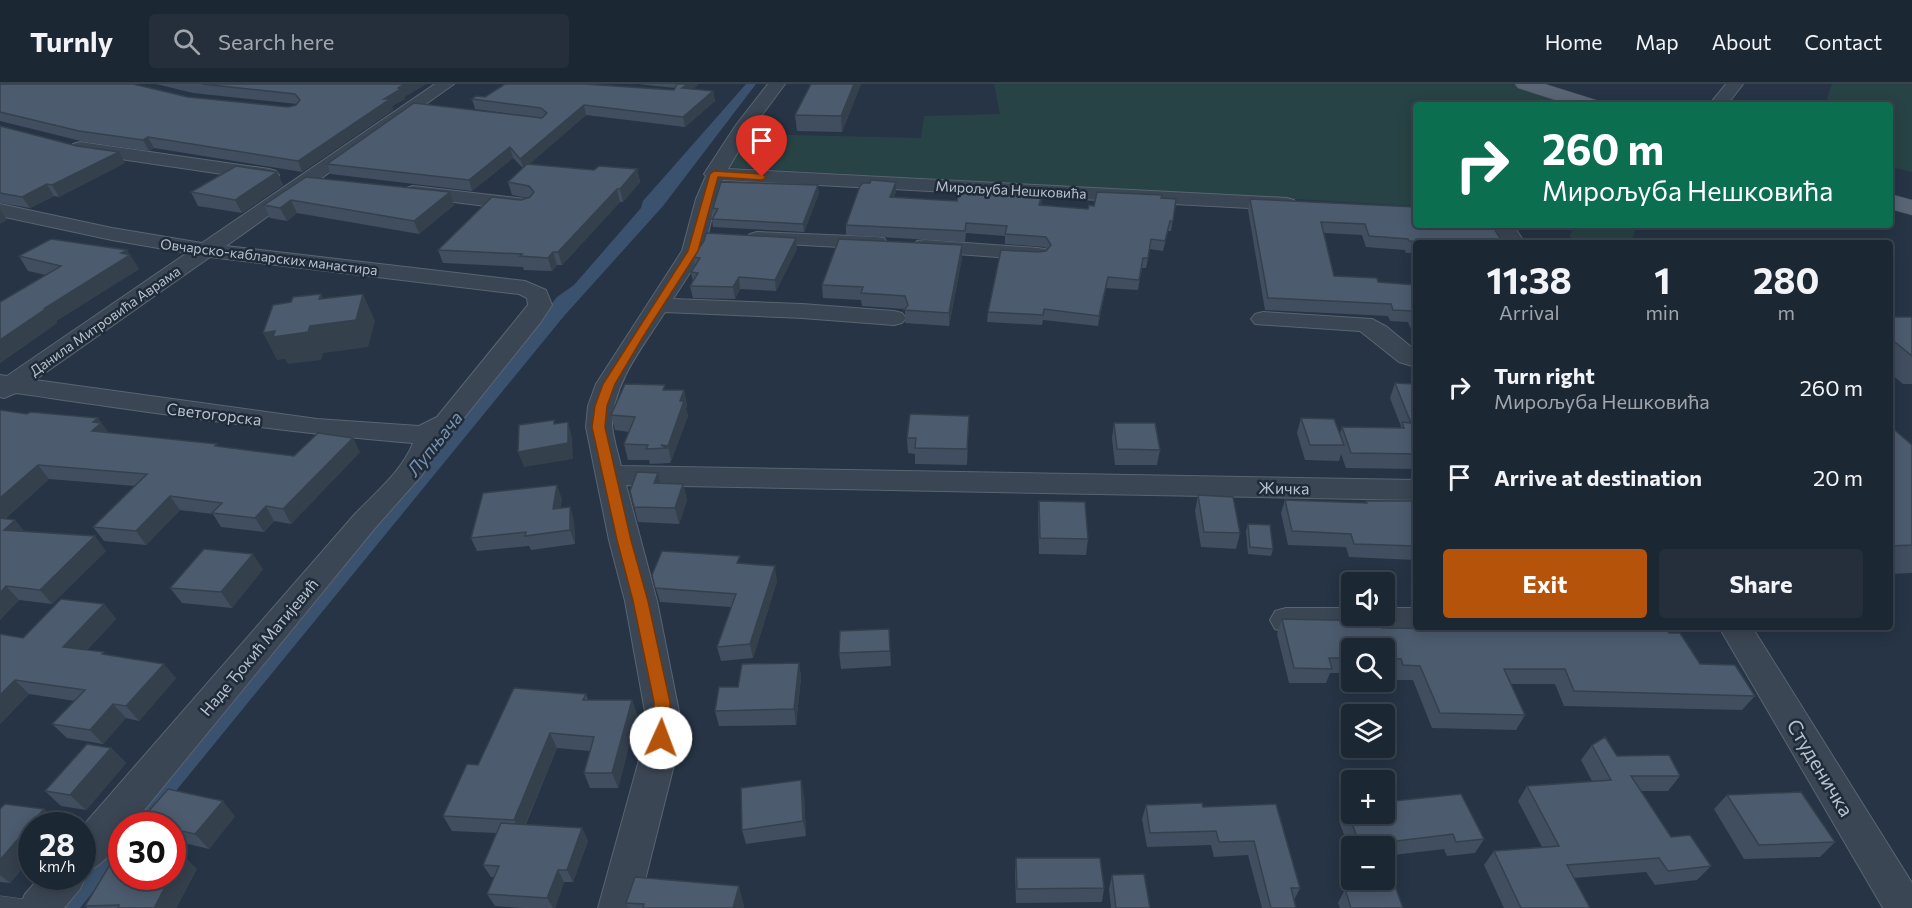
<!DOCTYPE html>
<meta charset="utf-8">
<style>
:root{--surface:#1c2734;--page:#252f3c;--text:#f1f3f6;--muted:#a0a5ac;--line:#3a444f;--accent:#b45309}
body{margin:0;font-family:Commissioner,sans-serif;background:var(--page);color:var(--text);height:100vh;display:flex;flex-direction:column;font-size:22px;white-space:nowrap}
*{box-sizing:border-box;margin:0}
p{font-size:20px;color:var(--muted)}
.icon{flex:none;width:33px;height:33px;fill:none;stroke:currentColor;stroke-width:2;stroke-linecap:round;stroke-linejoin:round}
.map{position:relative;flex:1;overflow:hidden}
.side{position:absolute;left:1413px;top:156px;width:480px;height:390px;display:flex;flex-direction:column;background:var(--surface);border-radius:6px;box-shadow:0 3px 15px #0003,0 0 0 2px var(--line)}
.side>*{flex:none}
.banner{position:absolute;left:1413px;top:18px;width:480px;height:126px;border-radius:6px;box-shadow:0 3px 15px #0003,0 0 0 2px var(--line);background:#0b6e4f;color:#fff;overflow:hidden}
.tools{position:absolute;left:1341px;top:488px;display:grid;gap:12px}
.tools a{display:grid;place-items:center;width:54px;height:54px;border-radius:6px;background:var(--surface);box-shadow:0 3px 15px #0003,0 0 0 2px var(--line);font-size:30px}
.speed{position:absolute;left:18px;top:728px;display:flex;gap:12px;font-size:30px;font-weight:700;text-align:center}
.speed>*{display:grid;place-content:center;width:78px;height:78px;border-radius:50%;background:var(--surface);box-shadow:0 3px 15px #0003,0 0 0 2px var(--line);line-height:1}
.speed small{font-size:15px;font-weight:400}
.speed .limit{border:9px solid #d22;background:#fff;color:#111}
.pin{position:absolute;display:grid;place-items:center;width:51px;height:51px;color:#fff;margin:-62px -26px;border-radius:50% 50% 50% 0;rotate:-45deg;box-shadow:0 0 6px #0007}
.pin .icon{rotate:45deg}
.me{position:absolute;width:66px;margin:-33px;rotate:2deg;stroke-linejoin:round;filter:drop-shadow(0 0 4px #0008)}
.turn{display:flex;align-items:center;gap:21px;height:126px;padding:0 30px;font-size:27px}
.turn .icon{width:78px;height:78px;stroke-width:2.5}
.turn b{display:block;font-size:42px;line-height:51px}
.eta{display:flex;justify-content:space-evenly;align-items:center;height:102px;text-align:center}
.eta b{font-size:36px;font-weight:700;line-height:42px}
.cta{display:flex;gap:12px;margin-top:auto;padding:12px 30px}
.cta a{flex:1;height:69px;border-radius:6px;background:var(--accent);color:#fff;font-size:24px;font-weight:700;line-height:69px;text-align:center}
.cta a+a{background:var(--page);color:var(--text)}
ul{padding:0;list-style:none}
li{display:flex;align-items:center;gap:18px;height:90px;padding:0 30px}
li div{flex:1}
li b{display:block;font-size:22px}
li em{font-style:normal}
header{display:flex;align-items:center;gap:36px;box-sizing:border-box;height:84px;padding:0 30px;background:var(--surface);border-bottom:2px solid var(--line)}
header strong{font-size:28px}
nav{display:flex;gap:33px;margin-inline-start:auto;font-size:21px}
.search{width:420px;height:54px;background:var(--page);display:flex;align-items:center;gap:15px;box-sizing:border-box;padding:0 21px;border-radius:6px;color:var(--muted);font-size:22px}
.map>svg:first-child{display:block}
</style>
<header>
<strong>Turnly</strong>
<div class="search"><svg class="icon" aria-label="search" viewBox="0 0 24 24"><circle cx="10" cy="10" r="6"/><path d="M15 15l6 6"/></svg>Search here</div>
<nav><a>Home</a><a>Map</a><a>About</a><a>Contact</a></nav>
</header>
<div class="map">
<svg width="1912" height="824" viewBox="0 0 1912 824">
<rect width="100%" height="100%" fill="#263445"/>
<g fill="#284345">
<path d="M994 0H1511L1577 21H1416V122L723 83 750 50 921 54 924 32 1000 30Z"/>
<path d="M1832 0H1912V88L1890 83V21H1825Z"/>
<path d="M1574 141H1637L1631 159H1591L1569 153Z"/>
</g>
<path fill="#3b526e" d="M746 0H756L663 122 564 232 148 741H122L121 773 80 824H49L82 792 83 784 337 484 557 213 574 201 641 124 643 117Z"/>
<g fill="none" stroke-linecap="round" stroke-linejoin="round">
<g stroke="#596471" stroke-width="1">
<path id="service" d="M0 812 38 817 41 824H0Z"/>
</g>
<g stroke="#596471" stroke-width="2">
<g id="minor">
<path d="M435 0H454L226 162 525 197 546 206 552 221 540 239 455 345 441 354 434 372 422 391 375 444 132 741H122C122 760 103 782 84 789L86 792 80 805 64 824H19L25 810 41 792H82V743L355 430C375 409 402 387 413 359 280 348 148 328 16 309L4 314 0 313V291L7 292 187 169 112 156 0 132V120L112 144 202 159ZM210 173 519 210 527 214 528 221 437 333 419 342 317 335 35 296Z"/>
<path d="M768 0H785L750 47 728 85 1287 114 1294 116 1297 120 1294 124 1287 126 723 96 716 115 704 167 673 215 802 220 894 227 902 229 906 234 902 239 894 241 802 234 665 228C644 261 612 300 612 341 613 354 618 369 621 382L1416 396V416L626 401 657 517 680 633 677 669 638 824H598L641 669 646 633 625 517 609 456 586 343 588 322 596 300 682 167 696 115 706 92 704 90 736 41Z"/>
<path d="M1726 0H1743L1727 21H1709Z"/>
<path d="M80 58 269 85 276 87 279 91 276 95 269 97 73 68 71 64 73 60Z"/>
<path d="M413 102 525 115 532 117 535 121 532 125 525 127 406 112 403 108 406 104Z"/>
<path d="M1493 141H1513L1525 159H1503Z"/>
<path d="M757 148 876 153 884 154 887 159 884 164 876 165 750 158 746 154 750 150Z"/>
<path d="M925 156 1037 164 1045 165 1048 170 1045 175 1037 176 917 167 914 162 917 157Z"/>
<path d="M1263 228 1372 235 1387 243 1416 267V283L1399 278 1360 247 1255 240 1251 235 1255 230Z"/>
<path d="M1286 524H1352V531H1384V524H1416V543H1428L1416 548H1286L1275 545 1270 536 1275 527Z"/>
<path d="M1719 543H1752L1912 799V824H1883Z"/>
</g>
</g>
<g stroke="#444f5d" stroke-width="1">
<g id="primary">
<path d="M1515 0H1545L1599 17 1602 21H1571L1518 4Z"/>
<path d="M1890 110 1912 116V131L1890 125Z"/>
</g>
</g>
<use href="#service" fill="#3b4654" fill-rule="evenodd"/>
<use href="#minor" fill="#3b4654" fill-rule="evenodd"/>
<use href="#primary" fill="#596574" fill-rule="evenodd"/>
</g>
<g fill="#414e5f">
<path d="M0 0 188 13 288 23 296 21 297 20 193 9 156 0H426L404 13 405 15 392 22 393 26 302 88 154 64 149 67 85 58 0 37Z"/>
<path d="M638 0H698L693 5 713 7 715 17 685 43 586 31 529 80 594 86 637 85 640 98 623 118H620L562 181H557L552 187 524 186 523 183 443 179 438 166 521 116 528 114 512 111 508 98 523 84 513 74 472 107 331 90 327 80 542 34 475 25 472 15 485 13 674 6 675 4Z"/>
<path d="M861 0 842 48 797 47 795 31Z"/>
<path d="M0 42 125 79 59 113 54 112 30 124 0 119Z"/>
<path d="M277 88 283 101 242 129 198 122 191 108Z"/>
<path d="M306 93 450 108 454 121 419 150 297 129 287 137 270 134 264 121Z"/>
<path d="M896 107 894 114 957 117 1042 115 1041 121 1088 125 1094 122 1161 114 1176 115 1171 147H1168L1163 167 1150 165 1146 184H1142L1138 206 1106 204 1098 242 1043 236 1042 241 987 238 988 228 1038 168 1046 167 1047 166 1045 163 1005 160V152L966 149 965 158 846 151V141Z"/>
<path d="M819 109 804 148 713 143 712 135 714 130 713 124Z"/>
<path d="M1250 115 1503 159H1416V169H1406L1405 166 1366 163 1362 151 1324 149 1334 192 1378 198 1416 201V257L1408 238 1390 237 1388 232 1265 226 1248 126Z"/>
<path d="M704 157 797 165 776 207 740 205 735 215 693 214 690 202 693 198 691 188 695 182 693 173Z"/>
<path d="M129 170 139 185 56 237 57 239 0 279V218L46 191 28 187 19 172Z"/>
<path d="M962 174 949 242 905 239V225L862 222 861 216 823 214 822 201Z"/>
<path d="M1890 233H1912V300H1903L1890 289Z"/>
<path d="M1395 299 1416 300V385L1346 384 1341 370 1339 377 1305 376 1297 349 1301 334 1340 350 1342 343 1400 344 1401 342 1390 314Z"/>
<path d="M666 306H684L687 322 686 325 688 332 671 377H670L671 379 650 380 649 376H628L624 360 629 348 615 346 611 331Z"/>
<path d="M0 326 27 330 98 334 108 349 294 372 360 368 291 440 274 437 264 448 221 443 213 430 180 426 146 461 104 457 93 443 135 402 49 395 5 435 25 448 106 467 52 520 19 516 0 536Z"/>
<path d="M969 332 967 381 915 380V370L908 369 907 354Z"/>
<path d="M1114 339 1160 366 1157 381H1115L1112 354Z"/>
<path d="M1890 342 1912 361V489L1890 490Z"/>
<path d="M658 389 661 400H683L687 416 679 440 638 438 630 407Z"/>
<path d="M1198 411 1240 449 1236 465 1201 463 1195 427Z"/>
<path d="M562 415 560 424 570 423 574 437 575 460 531 466 529 462 477 467 471 454Z"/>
<path d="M1285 416 1366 419V417H1416V476L1349 473 1346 463 1288 461 1281 429Z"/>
<path d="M1039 417 1088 455 1086 471 1039 470 1038 432Z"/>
<path d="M1248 440 1273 465 1271 472 1248 470 1246 447Z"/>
<path d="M741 480 777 497 753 574 721 577 717 563 731 523 660 518 652 491Z"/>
<path d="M263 485 232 524 182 519 170 504Z"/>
<path d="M104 520 116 535 87 566 107 571 176 594 139 637 126 634 103 660 67 654 52 640 75 617 29 610 0 640 23 554Z"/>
<path d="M1282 535 1382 544 1448 545 1449 543H1485L1486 544H1547L1546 543H1666L1669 549 1700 580 1755 612 1742 626 1564 622 1555 600H1511L1525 631 1516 646 1432 644 1413 596H1397L1394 589H1384V564H1352V589H1330L1326 599H1289L1277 550Z"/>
<path d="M890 561 891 582 841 585 839 569Z"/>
<path d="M799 579 801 594 796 641 719 642 715 627 738 603Z"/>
<path d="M586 610 588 616H632L637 631 618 704H590L584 689 590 667 557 664 526 740 582 744 588 757 573 798H564L555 824H523L495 822 487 810 494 793H491L483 781 496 749 452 747 443 732 478 681Z"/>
<path d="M1592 661 1617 672 1680 692 1668 707H1641L1671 753 1711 782 1697 796 1655 801 1646 788 1574 794 1590 824H1504L1484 781 1494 767 1542 763 1518 717 1527 702 1592 697 1581 676Z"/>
<path d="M111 664 126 679 86 726 61 722 45 707Z"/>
<path d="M804 711 806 752 746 760 742 746Z"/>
<path d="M1727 711 1835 758 1820 773 1744 775 1714 725Z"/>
<path d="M1276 720 1300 804 1294 816 1296 824H1262L1248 771 1214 773 1211 761 1147 763 1142 735 1146 721 1203 723Z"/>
<path d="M1346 722 1484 755 1475 769 1447 772 1444 765 1385 772 1393 793 1388 803 1403 824H1340L1338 819 1345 805 1362 804 1359 795H1384V762H1352V773L1339 737Z"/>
<path d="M0 725H44L60 740 10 799 0 798Z"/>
<path d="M235 732 209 765 172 756V741H143L140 737Z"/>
<path d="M1016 774 1104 804 1102 818 1016 819 1015 789Z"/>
<path d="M197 785 176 824H87L85 822Z"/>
<path d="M1112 791 1150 824H1111L1109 805Z"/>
<path d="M626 819 744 822V824H629Z"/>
</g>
<g fill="#35404d">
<path d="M405 0H426L404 13 405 15 392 22 393 26 302 88 298 77Z"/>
<path d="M687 0H698L684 14 682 4Z"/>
<path d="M854 0H861L842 48 841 32Z"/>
<path d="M713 7 715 17 685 43 683 33Z"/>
<path d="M584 21 586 31 524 85 520 75Z"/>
<path d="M148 53 154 64 149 67 143 56Z"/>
<path d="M510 63 513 74 472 107 469 96Z"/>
<path d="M119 68 125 79 59 113 52 101Z"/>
<path d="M637 85 640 98 623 118 620 105Z"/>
<path d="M277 88 283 101 242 129 235 116Z"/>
<path d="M896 98V107L891 123 890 113Z"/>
<path d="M47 100 54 112 30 124 22 113Z"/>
<path d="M818 101 819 109 804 148 803 140Z"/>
<path d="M617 105 620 118 562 181 558 168Z"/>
<path d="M1043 105 1042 115 1039 130V121Z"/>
<path d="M450 108 454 121 419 150 414 137Z"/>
<path d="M291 116 297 129 287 137 280 124Z"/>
<path d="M0 125 7 136 0 140Z"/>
<path d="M796 154 797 165 776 207 775 196Z"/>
<path d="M962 161V174L949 242V229Z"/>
<path d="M127 166 139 185 56 237 57 239 0 279V256Z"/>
<path d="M553 168 557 181 552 187 548 174Z"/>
<path d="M739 193 740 205 735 215 733 203Z"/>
<path d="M1108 193 1106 204 1098 242 1099 232Z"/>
<path d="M321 210 334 237 363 210 375 237 368 263 323 269 321 276 288 280 285 275 277 276 263 249 319 215Z"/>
<path d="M684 306 687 322 686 325 688 332 671 377 668 362 680 317Z"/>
<path d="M98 334 111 352 92 347 93 338Z"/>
<path d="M568 338 572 353 573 375 524 383 518 368Z"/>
<path d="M353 354 360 368 291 440 283 425Z"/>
<path d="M38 381 49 395 0 439V414Z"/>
<path d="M658 389 662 404 654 399Z"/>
<path d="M683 400 687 416 679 440 675 424Z"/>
<path d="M557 401 562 415 558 439 553 425Z"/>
<path d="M170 412 180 426 146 461 136 447Z"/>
<path d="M266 422 274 437 264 448 255 434Z"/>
<path d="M570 423 574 437 575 460 570 446Z"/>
<path d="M15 436 27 450 4 446Z"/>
<path d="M95 452 106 467 52 520 40 506Z"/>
<path d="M253 470 263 485 232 524 221 508Z"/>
<path d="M775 482 777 497 753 574 750 560Z"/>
<path d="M6 502 19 516 0 536V509Z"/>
<path d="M104 520 116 535 76 577 63 563Z"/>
<path d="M799 579 801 594 796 641 794 625Z"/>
<path d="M164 580 176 594 139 637 126 622Z"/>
<path d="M15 596 29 610 0 640V611Z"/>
<path d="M632 616 637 631 618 704 612 689Z"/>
<path d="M113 620 126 634 103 660 90 646Z"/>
<path d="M550 649 557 664 521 750 514 736Z"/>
<path d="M111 664 126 679 86 726 70 711Z"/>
<path d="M801 696 804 711 806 752 803 737Z"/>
<path d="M223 717 235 732 209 765 195 750Z"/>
<path d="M44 725 60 740 59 741H32V774L10 799 0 791V776Z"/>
<path d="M582 744 588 757 573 798 567 786Z"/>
<path d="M183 771 197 785 176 824H154L171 792H172V790Z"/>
<path d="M558 786 564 798 555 824H553L547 814Z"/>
<path d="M739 802 744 822V824H733Z"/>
</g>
<g fill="#4c5b6e" stroke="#35404d" stroke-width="1.5">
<path d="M0 0H133L188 13 288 23 296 21 300 16 295 10 202 0H405L398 4 401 5 384 15H390L298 77 148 53 143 56 79 47 0 28Z"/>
<path d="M505 0H584L674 6 677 0H687L682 4 713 7 683 33 584 21 520 75 510 63 469 96 327 80 414 19 542 34 547 29 541 24 472 15 476 12 485 13Z"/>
<path d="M811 0H854L841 32 795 31Z"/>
<path d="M0 42 77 62 119 68 52 101 47 100 22 113 0 109Z"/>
<path d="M527 80 594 86 599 82 637 85 620 105H617L558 168H553L548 174 520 172 522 170 438 166 492 113 521 116 530 113 534 108 529 102 508 98Z"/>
<path d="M236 82 277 88 235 116 191 108Z"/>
<path d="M306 93 450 108 414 137 291 116 280 124 264 121Z"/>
<path d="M871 96 896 98 890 113 957 117 959 109H972V107L1018 108 1019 104 1035 105H1043L1039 121 1088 125 1089 121 1094 122 1097 108 1162 111 1161 114 1176 115 1173 137H1170L1165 157 1151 155 1148 174H1143L1139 196 1108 193 1099 232 1044 225 1043 231 988 228 1001 166 1038 168 1046 167 1051 161 1046 153 1005 150 1007 142 966 139 965 147 846 141 860 102 863 99H870Z"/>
<path d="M721 98 818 101 803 140 712 135 718 125 713 124Z"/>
<path d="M1250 115 1416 123V141H1492L1503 159H1420L1419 158 1409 157 1408 155 1369 152 1365 140 1321 138 1334 192 1377 194 1378 198 1416 201V236L1412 227 1393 226 1391 220 1268 214Z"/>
<path d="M706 149 796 154 775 196 739 193 733 203 690 202 698 189 691 188 700 174 693 173 704 157Z"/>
<path d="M51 155 127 166 121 169 130 171 45 224H47L0 256V218L61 182 19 172Z"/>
<path d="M839 155 962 161 949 229 904 226 908 221 905 212 861 209 863 203 822 201Z"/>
<path d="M321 210 319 215 363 210 356 236 310 242 308 248 273 253 275 247 263 249 273 221 291 218 293 213Z"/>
<path d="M1890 233H1912V272L1890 254Z"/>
<path d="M1395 299 1416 300V370L1351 369 1342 343 1404 344 1402 338 1411 339Z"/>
<path d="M625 300 665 301 663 306H684L680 317H684L668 362 661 361 667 364 646 365 648 361 624 360 635 333 611 331Z"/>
<path d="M0 326 27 330 30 328 98 334 93 338 101 339 92 347 217 360 215 362 294 372 318 349 353 354 283 425 266 422 255 434 212 429 222 419 170 412 136 447 93 443 147 390 38 381 0 414Z"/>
<path d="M910 330 969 332 967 365 915 364 916 354H907Z"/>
<path d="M1301 334 1334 335 1344 361H1310Z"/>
<path d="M554 336V340L568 338V359L518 368 519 341Z"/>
<path d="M1114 339H1155L1160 366 1117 365Z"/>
<path d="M1890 342 1912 361V461L1890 462Z"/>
<path d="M637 388 658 389 654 399 683 400 675 424 634 423 630 407Z"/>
<path d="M557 401 553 425 570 423V446L525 452 526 448 471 454 483 409Z"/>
<path d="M1198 411 1233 413 1240 449 1204 448Z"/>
<path d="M1285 416 1367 419 1366 417H1416V462L1354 460 1351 450 1292 447Z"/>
<path d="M1039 417 1085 418 1088 455 1040 454Z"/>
<path d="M0 434 15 436 4 446 95 452 40 506 6 502 0 509Z"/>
<path d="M1248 440 1270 441 1273 465 1250 463Z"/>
<path d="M204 465 253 470 221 508 170 504Z"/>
<path d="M662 467 740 472 737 479 775 482 750 560 717 563 736 510 655 504 652 491Z"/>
<path d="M61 515 104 520 63 563 104 568 102 570 164 580 126 622 113 620 90 646 52 640 85 606 15 596 0 611V550L23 554Z"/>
<path d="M1282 535 1379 537 1382 544 1452 545 1451 543H1485L1486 544H1563L1562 543H1666L1669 549H1680L1700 580 1735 581 1755 612 1574 607 1565 585H1504L1525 631 1440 629 1420 582 1403 581 1401 575 1384 574V564H1352V574H1329L1332 585 1294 584Z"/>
<path d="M889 545 890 567 839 569 840 547Z"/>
<path d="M799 579 794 625 715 627 719 603H738L742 580Z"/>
<path d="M514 604 586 610 583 616H632L612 689H584L594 653 550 649 514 736 443 732 467 680 478 681Z"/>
<path d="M1605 653 1617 672 1669 671 1680 692H1631L1671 753 1690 751 1711 782 1668 787 1659 774 1567 781 1590 824H1521L1494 767 1559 762 1527 702 1611 696 1592 661Z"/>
<path d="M87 660 111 664 70 711 45 707Z"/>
<path d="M801 696 803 737 742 746 741 704Z"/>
<path d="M168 705 223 717 195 750 172 745V741H157L140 737Z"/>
<path d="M1801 708 1835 758 1759 761 1727 711Z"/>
<path d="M1461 710 1484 755 1456 758 1453 750 1380 759 1382 762H1360L1346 722 1352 721V729H1384V718Z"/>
<path d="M1202 719 1203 723 1276 720 1300 804H1291L1296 824H1271L1254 757 1219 758 1216 747 1150 749 1146 721Z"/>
<path d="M5 720 44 725 0 776V725Z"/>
<path d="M501 739 582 744 567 786H558L547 814 487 810 499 782 483 781Z"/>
<path d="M1384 770 1393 793 1384 794Z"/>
<path d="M172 771H183L172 790Z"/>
<path d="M115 772H122V792H171L154 824H118L119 821 85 822Z"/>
<path d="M1016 774H1100L1104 804 1017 805Z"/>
<path d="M1144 790 1150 824H1116L1112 791Z"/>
<path d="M635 793 739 802 733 824H643L644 820 626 819Z"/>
<path d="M1395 802 1403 824H1351L1345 805Z"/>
</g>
<path fill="#b45309" stroke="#753606" stroke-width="1.5" d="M714 87 762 90 766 93 762 96 718 93 698 167 643 253 615 300 607 322 605 343 631 456 648 517 670 618V654L667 659 661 661 655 659 653 654 654 618 633 517 617 456 592 343 595 322 603 300 688 167 710 90Z"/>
<g text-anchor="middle" stroke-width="5" stroke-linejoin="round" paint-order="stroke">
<g font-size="14" fill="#b8c1cd" stroke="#1f2b39">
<text transform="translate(1011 106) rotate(3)" y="5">Мирољуба Нешковића</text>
<text transform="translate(269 173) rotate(7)" y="5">Овчарско-кабларских манастира</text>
<text transform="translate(105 237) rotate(-35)" y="5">Данила Митровића Аврама</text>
</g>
<g font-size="16" fill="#b8c1cd" stroke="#1f2b39">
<text transform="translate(214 330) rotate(7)" y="6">Светогорска</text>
<text transform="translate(1284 404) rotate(1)" y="6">Жичка</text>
<text transform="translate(259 563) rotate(-50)" y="6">Наде Ђокић Матијевић</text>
</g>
<g font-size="18" font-style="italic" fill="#7793b1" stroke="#1f2b39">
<text transform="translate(435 360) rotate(-51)" y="6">Лупњача</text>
</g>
<g font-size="20" fill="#b8c1cd" stroke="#1f2b39">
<text transform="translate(1820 684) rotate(59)" y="7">Студеничка</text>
</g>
</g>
</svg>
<div class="tools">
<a><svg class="icon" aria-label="sound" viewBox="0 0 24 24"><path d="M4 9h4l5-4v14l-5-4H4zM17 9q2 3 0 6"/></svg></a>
<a><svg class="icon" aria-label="search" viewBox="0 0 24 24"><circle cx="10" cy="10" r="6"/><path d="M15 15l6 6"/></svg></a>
<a><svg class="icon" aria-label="layers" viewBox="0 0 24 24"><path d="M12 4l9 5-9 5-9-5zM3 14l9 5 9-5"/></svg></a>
<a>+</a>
<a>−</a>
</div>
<div class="speed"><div>28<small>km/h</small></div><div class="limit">30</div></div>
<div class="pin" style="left:762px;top:93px;background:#d93025"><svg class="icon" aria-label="arrive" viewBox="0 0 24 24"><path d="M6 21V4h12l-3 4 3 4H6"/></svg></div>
<svg class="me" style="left:661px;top:654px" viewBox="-20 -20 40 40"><circle r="19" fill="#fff"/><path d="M0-13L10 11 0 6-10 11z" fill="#b45309"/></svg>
<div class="banner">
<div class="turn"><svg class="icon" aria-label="right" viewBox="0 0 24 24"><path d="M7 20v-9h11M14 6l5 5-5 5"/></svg><div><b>260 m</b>Мирољуба Нешковића</div></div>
</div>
<section class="side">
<div class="eta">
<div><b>11:38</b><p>Arrival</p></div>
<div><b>1</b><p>min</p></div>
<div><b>280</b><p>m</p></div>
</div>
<ul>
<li><svg class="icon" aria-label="right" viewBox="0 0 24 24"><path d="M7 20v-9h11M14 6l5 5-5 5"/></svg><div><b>Turn right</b><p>Мирољуба Нешковића</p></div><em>260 m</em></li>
<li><svg class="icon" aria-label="arrive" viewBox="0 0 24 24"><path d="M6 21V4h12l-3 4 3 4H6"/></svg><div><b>Arrive at destination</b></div><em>20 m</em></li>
</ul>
<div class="cta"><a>Exit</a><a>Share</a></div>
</section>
</div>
